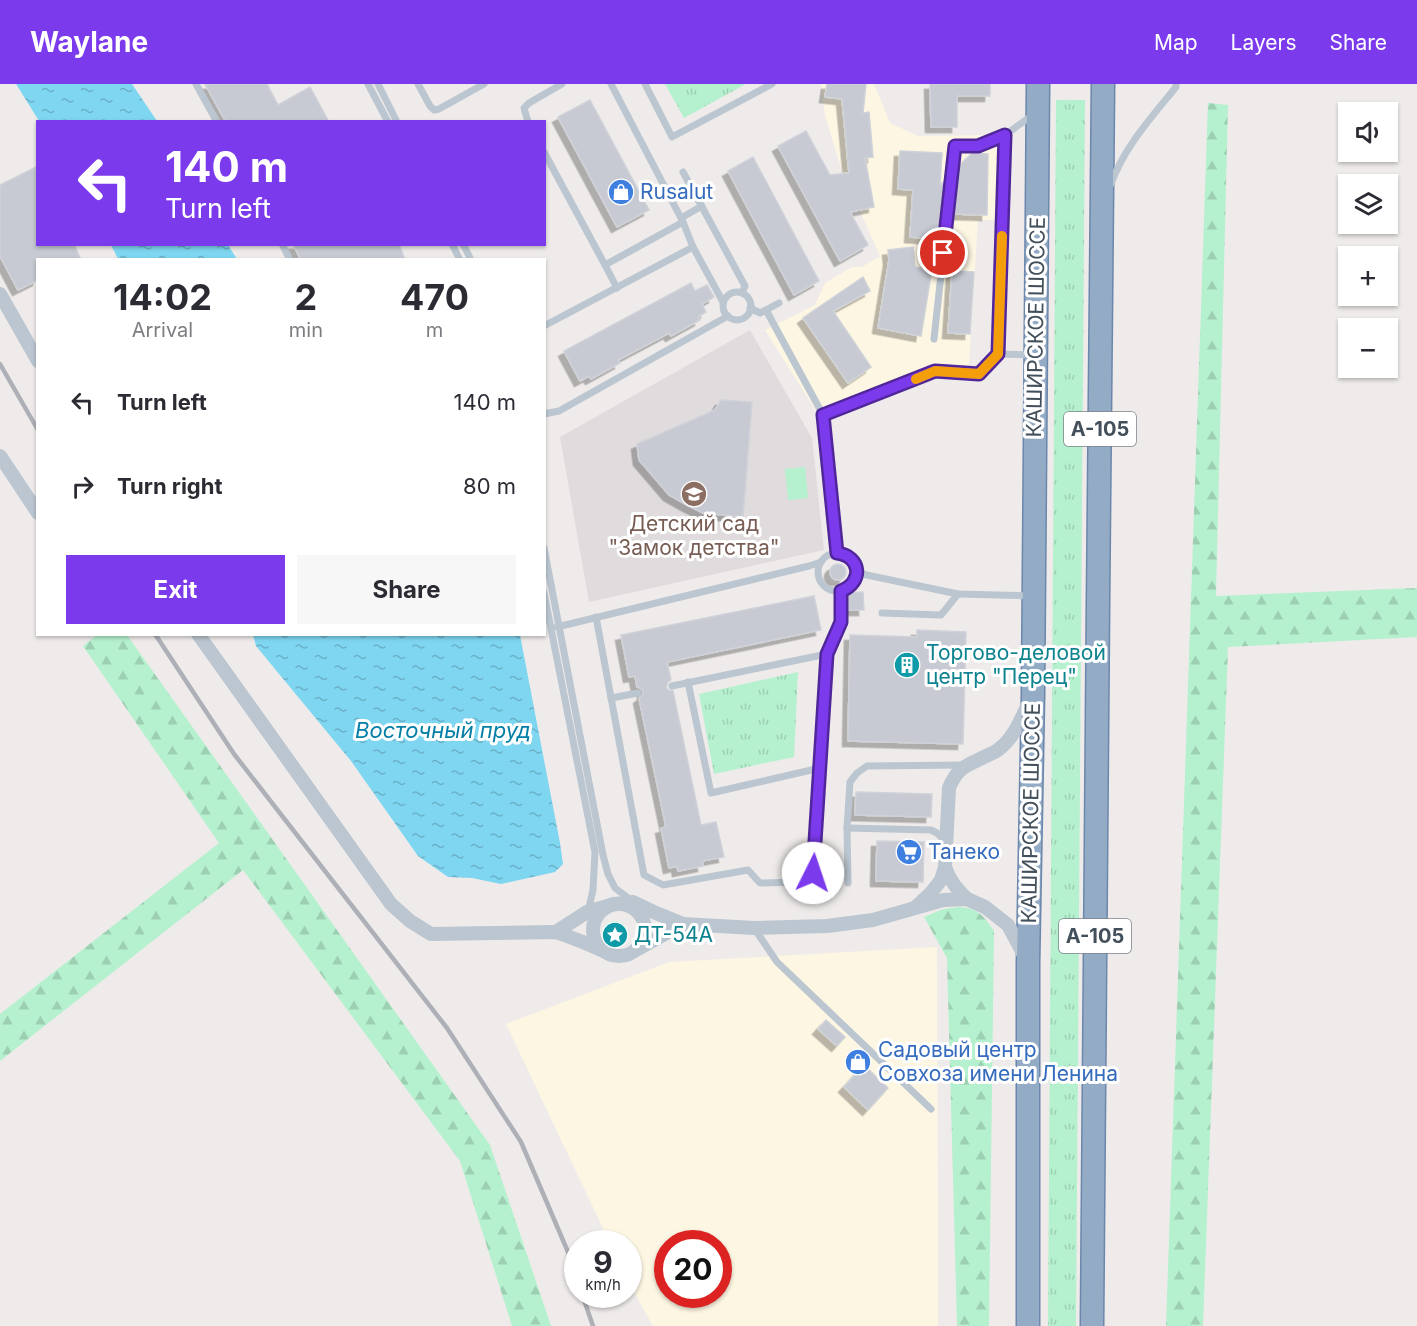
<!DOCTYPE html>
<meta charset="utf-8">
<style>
:root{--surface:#fff;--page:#f7f7f7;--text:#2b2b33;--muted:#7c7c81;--accent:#7c3aed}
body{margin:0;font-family:Inter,sans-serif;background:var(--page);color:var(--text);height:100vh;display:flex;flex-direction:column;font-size:22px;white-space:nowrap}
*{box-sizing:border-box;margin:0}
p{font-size:20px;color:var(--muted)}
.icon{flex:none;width:33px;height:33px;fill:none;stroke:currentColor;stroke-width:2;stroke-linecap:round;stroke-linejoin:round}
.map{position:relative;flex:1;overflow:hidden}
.side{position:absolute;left:36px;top:174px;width:510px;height:378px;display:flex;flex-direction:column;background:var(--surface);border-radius:0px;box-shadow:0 2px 4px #0004}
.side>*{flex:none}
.guide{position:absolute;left:36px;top:36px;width:510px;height:126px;border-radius:0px;box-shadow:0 2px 4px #0004;background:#7c3aed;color:#fff;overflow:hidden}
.controls{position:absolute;left:1338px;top:18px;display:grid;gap:12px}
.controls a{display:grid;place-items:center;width:60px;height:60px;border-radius:0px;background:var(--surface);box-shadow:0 2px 4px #0004;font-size:30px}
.speed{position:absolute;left:564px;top:1146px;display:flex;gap:12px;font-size:30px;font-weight:700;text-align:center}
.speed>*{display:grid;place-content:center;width:78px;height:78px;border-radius:50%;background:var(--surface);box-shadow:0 2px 4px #0004;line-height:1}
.speed small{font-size:15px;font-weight:400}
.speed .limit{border:9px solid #d22;background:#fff;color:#111}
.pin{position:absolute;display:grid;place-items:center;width:51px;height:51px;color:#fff;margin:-26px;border:3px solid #fff;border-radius:50%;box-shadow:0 2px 6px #0007}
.me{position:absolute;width:66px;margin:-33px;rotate:4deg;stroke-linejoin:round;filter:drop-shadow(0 0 4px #0008)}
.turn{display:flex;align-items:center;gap:21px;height:126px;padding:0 30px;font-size:27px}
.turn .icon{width:78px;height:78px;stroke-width:2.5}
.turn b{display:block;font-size:42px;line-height:51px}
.eta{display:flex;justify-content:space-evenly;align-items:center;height:102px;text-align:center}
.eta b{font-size:36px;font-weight:700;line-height:42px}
.primary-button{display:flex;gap:12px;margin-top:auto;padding:12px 30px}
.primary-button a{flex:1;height:69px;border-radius:0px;background:var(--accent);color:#fff;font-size:24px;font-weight:700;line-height:69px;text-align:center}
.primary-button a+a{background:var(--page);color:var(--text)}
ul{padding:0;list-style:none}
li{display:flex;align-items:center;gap:18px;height:84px;padding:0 30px}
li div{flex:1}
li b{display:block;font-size:22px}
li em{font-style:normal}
header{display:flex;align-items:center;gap:36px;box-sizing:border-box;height:84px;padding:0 30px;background:var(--accent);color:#fff}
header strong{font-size:28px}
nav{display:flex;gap:33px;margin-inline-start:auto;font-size:21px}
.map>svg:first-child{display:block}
</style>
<header>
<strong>Waylane</strong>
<nav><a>Map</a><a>Layers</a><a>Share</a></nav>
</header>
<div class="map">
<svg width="1417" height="1242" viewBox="0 0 1417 1242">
<defs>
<pattern id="grass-tufts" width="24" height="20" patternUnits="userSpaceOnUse" patternTransform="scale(1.5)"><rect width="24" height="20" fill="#b5f1ce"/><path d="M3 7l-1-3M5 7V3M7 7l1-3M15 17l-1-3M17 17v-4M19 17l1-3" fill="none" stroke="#9dd0b3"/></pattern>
<pattern id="forest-firs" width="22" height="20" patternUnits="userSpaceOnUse" patternTransform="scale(1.5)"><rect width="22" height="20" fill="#b5f1ce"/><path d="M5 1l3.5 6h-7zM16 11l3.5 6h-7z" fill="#9dd0b3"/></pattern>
<pattern id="water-ripples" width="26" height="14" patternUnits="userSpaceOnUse" patternTransform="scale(1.5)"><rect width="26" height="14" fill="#7fd6f1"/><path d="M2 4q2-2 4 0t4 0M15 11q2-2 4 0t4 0" fill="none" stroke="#6ab0c6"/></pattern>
<filter id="shadow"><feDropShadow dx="-5.5" dy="5.5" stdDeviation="0" flood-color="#0004"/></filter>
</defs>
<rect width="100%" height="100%" fill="#efebeb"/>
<g fill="#fdf6e2" fill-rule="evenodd">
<path d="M821 0H874L890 39 918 52 998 51 996 136H978L969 281 936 280 816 327 765 246 815 221 825 199 852 183H862L880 172 842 87 825 32Z"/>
<path d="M937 863 938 1242H653L629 1199 628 1160 610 1159 506 940 669 878ZM668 1160H718V1210H668Z"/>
</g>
<path fill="#e0dcdd" d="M750 246 812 354 824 466 589 518 560 353Z"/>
<g fill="url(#grass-tufts)">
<path d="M665 0H744V1L684 34Z"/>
<path d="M1056 16H1085L1076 1242H1048Z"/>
<path d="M798 588 794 673 714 690 699 610Z"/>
<circle cx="615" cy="850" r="13"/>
</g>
<g fill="url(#forest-firs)">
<path d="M1208 19 1228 21 1216 512 1417 504V553L1228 563 1203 1242H1166Z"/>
<path d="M97 551H127L490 1061 551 1242H512L460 1077 243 786 0 977V930L219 759 83 562Z"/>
<path d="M959 823C978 824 984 832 994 847L989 1242H957L947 874 924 833 943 825Z"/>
</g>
<path fill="#b5f1ce" d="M805 383 808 414 788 416 785 385Z"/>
<g fill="url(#water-ripples)">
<path d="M16 0H132L157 37H39Z"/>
<path d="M111 161H228L237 175H118Z"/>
<path d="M253 551H520L560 759 563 780 555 788 501 800 472 794 448 793 418 772 351 677 256 562Z"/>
</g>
<g fill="#c7cad2" stroke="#cfd2d8" stroke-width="1.5" filter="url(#shadow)">
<path d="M205 0H267L278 21 310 3 329 38H226Z"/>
<path d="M827 0H866L863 29 869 28 873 73 865 74 874 123 850 128 868 161 840 177 778 62 806 47 830 91 849 89 842 15 825 13Z"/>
<path d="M930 0H990V12H957V43H931Z"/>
<path d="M590 16 649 126 617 143 558 33Z"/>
<path d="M900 67 942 69 940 101 946 96 942 129 940 130 937 155 910 153 913 106 898 105Z"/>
<path d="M972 69 988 70 987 131 953 130 958 83Z"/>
<path d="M753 73 819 197 794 211 728 87Z"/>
<path d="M38 82V160H74L81 176H38V196L18 206 0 172V101Z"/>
<path d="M293 160H398L401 165 405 176H301Z"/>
<path d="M913 163 915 183 932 185 921 252 878 244 889 176 888 166Z"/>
<path d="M952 187 974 188 970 250 948 249Z"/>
<path d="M863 193 870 207 833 227 871 283 848 299 803 234Z"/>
<path d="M691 199 695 207 707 201 714 213 702 220 706 228 698 233 700 236 671 252 669 249 618 276 620 279 591 295 589 292 580 297 564 267Z"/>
<path d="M721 316 752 318 743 433 703 429 687 421 669 411 639 376 637 360 715 326Z"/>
<circle cx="838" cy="488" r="8"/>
<path d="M863 508 864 526H849L848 509Z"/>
<path d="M814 512 821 546 667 578 671 596 668 598 666 603 668 606 673 607 701 741 716 738 724 773 702 777 703 782 678 787 677 782 669 784 661 744 666 743 639 614 643 611V607L640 604 637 603 635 592 629 593 621 551Z"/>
<path d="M917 546 966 548 963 660 848 657 850 551 917 553Z"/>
<path d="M856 708 932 710 931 733 855 731Z"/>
<path d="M877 757 924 758 923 798 876 797Z"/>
<path d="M826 936 845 953 837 962 818 945Z"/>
<path d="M864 981 888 1004 868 1026 844 1003Z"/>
</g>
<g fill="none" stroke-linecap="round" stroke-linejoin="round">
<g stroke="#6b87ab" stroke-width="25">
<g id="trunk">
<path d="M1028 1242V879L1033 610 1038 0"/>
<path d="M1092 1242 1098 519 1103 0"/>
</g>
</g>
<g stroke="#bbc6d0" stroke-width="7">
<path d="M196 0 217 38"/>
<path d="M368 0 388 38"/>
<path d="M378 0 397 38"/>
<path d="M418 0 430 22 434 26 439 25 484 0"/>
<path d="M645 0 672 53 772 0"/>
<path d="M528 38 524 24 529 19 562 0"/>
<path d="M544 68 605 181 683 138 611 0"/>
<path d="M683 88 745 202 742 209"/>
<path d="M1111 100C1124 63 1151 34 1176 3V0"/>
<path d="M681 134 702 122"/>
<path d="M683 138 693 163 723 218"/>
<path d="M282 160 290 176"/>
<path d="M452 160 460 176"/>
<path d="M463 160 471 176"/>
<path d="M605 181 617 204"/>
<circle cx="737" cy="222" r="14"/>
<path d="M750 224 760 229 766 226 823 331"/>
<path d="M766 226 779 219"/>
<path d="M544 242 693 163"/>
<path d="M934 255 955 62H978L1005 51 1034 30"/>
<path d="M998 270 1031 271"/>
<path d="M544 330 559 327 728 232"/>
<path d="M544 464 603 771 608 790 615 804 631 816"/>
<circle cx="837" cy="488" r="19"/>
<path d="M837 469 823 331 935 287 979 290 998 270 1005 51"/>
<path d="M857 489 958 510 1032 512"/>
<path d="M544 509 595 768 593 806 588 828"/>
<path d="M882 529 941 531 958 510"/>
<path d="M596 533 644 791 663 801 748 786 760 799 803 798 813 789 827 570 841 538V507"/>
<path d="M557 543 809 482 821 478"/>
<path d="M688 598 711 709 820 684"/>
<path d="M672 602 827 570"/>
<path d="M611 614 638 609"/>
<path d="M847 744 931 746 937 749 945 757"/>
<path d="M848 799 847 744 850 698 857 689 867 682 964 681"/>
<path d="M754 844 777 878 931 1025"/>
</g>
<g stroke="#bbc6d0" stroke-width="14">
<path d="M0 210 38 277"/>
<path d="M0 372 38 429"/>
<path d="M198 550 391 820 410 837 431 850 556 848 583 858 604 867"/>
<path d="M945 783C950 797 957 805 967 815"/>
<circle cx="619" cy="846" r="26"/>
<path d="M917 822 930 810 941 796 945 783 949 704C958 682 967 682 986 672 990 670 996 668 999 665 1014 654 1021 635 1029 618"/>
<path d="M556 848 587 828 614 820 633 818 656 829 683 840 754 844 827 842 873 836 943 816 967 815 985 823 1008 841 1026 875"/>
<path d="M638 865 683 840"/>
</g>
<use href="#trunk" stroke="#94abc6" stroke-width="22"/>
<g stroke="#adb1b7" stroke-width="4.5">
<path d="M0 280 38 346"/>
<path d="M155 550 234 670 447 944 521 1058 568 1168 578 1196"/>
<path d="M582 1210 593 1242"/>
</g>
</g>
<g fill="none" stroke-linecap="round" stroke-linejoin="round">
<g stroke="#51269a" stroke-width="15">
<path id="route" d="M813 789 827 570 841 538V507C864 498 861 472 837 469L823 331 935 287 979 290 998 270 1005 51 978 62H955L943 169"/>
</g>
<use href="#route" stroke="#7c3aed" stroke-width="10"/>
<path stroke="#f59e0b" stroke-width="10" d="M916 295 935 287 979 290 998 270 1002 152"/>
</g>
<defs>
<g id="shop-disc" transform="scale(1.35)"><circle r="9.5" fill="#3f7fe0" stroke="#fff"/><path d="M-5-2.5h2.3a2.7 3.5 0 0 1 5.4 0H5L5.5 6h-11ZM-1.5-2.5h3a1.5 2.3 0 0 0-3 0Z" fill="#fff"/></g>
<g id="school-disc" transform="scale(1.35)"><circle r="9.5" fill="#8d6e63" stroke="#fff"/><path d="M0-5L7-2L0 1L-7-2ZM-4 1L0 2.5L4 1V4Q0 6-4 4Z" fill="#fff"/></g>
<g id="building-disc" transform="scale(1.35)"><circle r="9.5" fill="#0f9aa8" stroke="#fff"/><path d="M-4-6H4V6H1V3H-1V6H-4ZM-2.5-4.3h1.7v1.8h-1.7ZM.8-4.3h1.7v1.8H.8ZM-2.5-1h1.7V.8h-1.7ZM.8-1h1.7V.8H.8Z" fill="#fff"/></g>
<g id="supermarket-disc" transform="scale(1.35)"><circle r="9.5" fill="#3f7fe0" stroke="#fff"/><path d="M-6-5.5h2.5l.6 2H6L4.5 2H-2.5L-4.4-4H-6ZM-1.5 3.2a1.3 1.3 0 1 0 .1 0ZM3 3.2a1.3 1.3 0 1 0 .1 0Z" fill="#fff"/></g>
<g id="sight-disc" transform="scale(1.35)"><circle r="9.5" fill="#0f9aa8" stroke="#fff"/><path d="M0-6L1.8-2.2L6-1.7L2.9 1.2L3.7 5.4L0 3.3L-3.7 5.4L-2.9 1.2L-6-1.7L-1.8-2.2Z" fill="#fff"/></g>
</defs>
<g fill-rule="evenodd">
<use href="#shop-disc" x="621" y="108"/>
<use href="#school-disc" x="694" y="410"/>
<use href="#building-disc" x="907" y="581"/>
<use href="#supermarket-disc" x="909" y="768"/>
<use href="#sight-disc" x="615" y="851"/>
<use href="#shop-disc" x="858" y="978"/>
</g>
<g text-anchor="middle" stroke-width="6" stroke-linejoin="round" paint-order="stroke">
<g fill="#fff" stroke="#7b848c" stroke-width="1.5">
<rect x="1064" y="328" width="72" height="34" rx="4.5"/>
<rect x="1059" y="835" width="72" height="34" rx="4.5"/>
</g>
<g font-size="20" font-weight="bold" fill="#434f5a">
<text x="1100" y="352">А-105</text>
<text x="1095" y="859">А-105</text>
</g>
<g font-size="21" fill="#366cbe" stroke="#fff" text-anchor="start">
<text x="640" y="115">Rusalut</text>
<text x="928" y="775">Танеко</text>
<text x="878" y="973">Садовый центр<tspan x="878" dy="24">Совхоза имени Ленина</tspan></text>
</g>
<g font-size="21" fill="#434f5a" stroke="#fff">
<text transform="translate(1036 243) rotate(-89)" y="7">КАШИРСКОЕ ШОССЕ</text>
<text transform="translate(1031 729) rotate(-89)" y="7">КАШИРСКОЕ ШОССЕ</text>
</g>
<g font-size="21" fill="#785e54" stroke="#fff">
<text x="694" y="447">Детский сад<tspan x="694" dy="24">"Замок детства"</tspan></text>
</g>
<g font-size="21" fill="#0d838f" stroke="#fff" text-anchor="start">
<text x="926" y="576">Торгово-деловой<tspan x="926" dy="24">центр "Перец"</tspan></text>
<text x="634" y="858">ДТ-54А</text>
</g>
<g font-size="22" font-style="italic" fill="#037fa6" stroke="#fff">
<text x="443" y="654">Восточный пруд</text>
</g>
</g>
</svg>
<div class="controls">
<a><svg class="icon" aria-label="sound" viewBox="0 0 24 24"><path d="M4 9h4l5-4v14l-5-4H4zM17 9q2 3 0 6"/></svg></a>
<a><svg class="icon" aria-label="layers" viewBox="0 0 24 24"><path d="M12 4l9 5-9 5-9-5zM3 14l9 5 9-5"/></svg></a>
<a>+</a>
<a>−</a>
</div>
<div class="speed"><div>9<small>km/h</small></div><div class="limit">20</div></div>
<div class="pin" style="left:943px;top:169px;background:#d93025"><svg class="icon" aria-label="arrive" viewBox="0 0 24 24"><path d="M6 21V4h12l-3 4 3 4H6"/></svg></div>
<svg class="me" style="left:813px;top:789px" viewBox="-20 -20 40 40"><circle r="19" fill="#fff"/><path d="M0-13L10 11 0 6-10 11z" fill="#7c3aed"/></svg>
<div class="guide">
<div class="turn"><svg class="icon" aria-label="left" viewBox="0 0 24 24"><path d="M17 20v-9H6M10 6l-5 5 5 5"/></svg><div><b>140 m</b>Turn left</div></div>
</div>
<section class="side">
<div class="eta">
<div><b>14:02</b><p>Arrival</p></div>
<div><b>2</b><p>min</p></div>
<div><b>470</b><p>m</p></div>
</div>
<ul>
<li><svg class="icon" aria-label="left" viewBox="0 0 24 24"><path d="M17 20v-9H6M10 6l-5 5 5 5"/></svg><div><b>Turn left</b></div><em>140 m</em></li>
<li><svg class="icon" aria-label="right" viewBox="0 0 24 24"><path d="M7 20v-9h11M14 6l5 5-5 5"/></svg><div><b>Turn right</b></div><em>80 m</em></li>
</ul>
<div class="primary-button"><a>Exit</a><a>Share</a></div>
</section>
</div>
